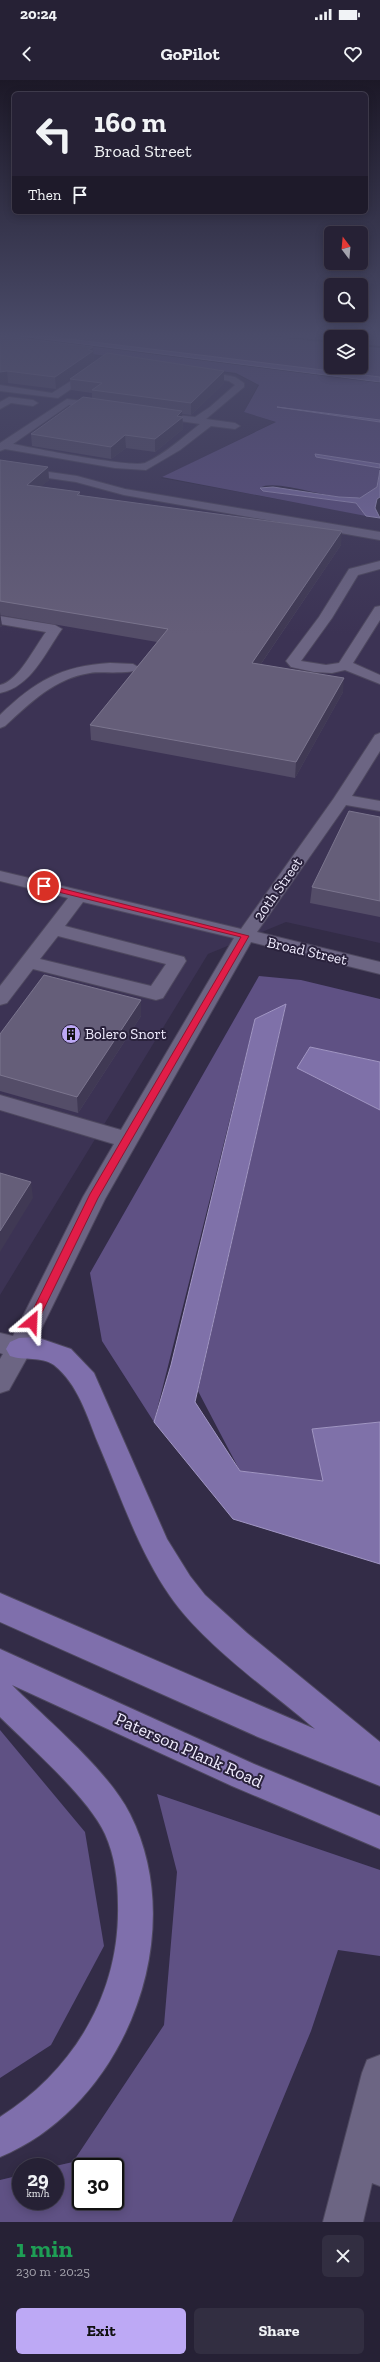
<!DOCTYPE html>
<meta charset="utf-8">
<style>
:root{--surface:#262135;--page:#322e41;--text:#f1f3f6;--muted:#a4a3ad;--line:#423e50;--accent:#bda9f5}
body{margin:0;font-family:"Zilla Slab",serif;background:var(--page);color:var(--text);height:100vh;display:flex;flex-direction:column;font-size:15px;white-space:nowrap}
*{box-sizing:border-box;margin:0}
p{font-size:13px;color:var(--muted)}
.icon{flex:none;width:22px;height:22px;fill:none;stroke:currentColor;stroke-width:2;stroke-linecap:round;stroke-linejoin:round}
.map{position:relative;height:2142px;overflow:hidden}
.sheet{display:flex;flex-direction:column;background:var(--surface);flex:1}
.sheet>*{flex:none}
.guide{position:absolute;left:12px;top:12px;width:356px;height:122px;border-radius:6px;box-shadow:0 2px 10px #0003,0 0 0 1px var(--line);background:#262135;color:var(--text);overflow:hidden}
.needle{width:26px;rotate:344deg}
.controls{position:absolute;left:324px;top:146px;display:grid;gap:8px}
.controls a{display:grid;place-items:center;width:44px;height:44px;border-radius:6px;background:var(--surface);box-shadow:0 2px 10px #0003,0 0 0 1px var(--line);font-size:20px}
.speed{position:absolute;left:12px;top:2078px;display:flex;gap:8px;font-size:20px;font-weight:700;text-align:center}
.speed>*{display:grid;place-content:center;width:52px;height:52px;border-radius:50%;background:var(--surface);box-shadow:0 2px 10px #0003,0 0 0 1px var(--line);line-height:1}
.speed small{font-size:10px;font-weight:400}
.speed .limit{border:2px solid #111;border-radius:6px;background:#fff;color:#111}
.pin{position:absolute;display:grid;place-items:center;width:34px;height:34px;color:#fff;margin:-17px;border:2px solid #fff;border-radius:50%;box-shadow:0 1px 4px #0007}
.me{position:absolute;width:44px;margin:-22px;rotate:26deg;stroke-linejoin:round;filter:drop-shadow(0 0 3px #0008)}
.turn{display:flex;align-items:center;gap:14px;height:84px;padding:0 16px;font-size:18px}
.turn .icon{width:52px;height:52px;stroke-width:2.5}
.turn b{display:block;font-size:28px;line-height:34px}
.then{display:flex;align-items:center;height:38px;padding:0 16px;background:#0003;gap:8px;font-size:15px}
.round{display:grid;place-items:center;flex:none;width:42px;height:42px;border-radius:6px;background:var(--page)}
.summary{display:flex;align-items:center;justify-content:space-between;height:68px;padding:0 16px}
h1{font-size:24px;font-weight:800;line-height:30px;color:#1e9e55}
.cta{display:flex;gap:8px;margin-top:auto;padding:8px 16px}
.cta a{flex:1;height:46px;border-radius:6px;background:var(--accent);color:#111;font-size:16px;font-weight:800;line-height:46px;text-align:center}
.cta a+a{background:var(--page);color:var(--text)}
.status{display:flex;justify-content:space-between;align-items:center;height:28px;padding:0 20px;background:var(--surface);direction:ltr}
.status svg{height:11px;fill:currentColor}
header{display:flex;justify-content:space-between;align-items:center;height:52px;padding:0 16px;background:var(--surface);font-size:18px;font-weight:800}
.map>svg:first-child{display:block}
</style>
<div class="status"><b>20:24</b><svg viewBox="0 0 49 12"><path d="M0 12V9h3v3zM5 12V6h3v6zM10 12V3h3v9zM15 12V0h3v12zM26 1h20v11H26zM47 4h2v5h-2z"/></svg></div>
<header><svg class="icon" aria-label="back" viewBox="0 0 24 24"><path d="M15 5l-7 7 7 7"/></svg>GoPilot<svg class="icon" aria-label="heart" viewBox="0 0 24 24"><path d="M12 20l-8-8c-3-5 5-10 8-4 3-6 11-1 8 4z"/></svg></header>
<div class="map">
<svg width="380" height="2142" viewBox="0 0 380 2142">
<rect width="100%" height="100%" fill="#332c47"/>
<path fill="#3c3354" d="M0 262 235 294 258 305 244 332 275 342 161 398 380 438V863L286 842 208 874 0 1215Z"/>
<g fill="#5f5184" fill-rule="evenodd">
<path d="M0 255 380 303V340L281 328 380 342V384L315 374 316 377 380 388 377 407C372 411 367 416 361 417 339 424 276 397 260 408L263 411 356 423 366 436 162 397 276 342 244 332 259 305 236 293 0 262Z"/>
<path d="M36 255H257L331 263V287H361V266L380 268V297Z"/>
<path d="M271 255H380V266L361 264V257H331V261Z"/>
<path d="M259 896 301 900 380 919V982L310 967 298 988 380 1030V1342L312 1349 324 1401 240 1391 198 1311 286 925 255 939 154 1342 102 1261 90 1193Z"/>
<path d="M0 1650 85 1752 104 1866 51 1965 0 1998Z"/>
<path d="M157 1714 380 1790V1876L338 1870 311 1951 232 2142H0V2100L21 2095V2121H55V2087H51L73 2082 164 1945 177 1792ZM81 2087H115V2121H81Z"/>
</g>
<g fill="#7f71a9" stroke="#a196c3">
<path d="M12 255H36L380 297V302Z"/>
<path d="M277 327 380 340V342Z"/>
<path d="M315 374 380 384V388L316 377Z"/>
<path d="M380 390V417L377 419 375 428 380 438 366 436 356 423 263 411 260 408 273 407 339 417 360 418 377 407Z"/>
<path d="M286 924 195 1322 240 1391 323 1401 312 1349 380 1342V1484L233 1439 154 1342 171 1285 255 939Z"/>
<path d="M310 967 380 982V1030L297 988Z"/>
</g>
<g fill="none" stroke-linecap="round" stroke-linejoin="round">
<g stroke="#4e485f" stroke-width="2">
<g id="minor">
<path d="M96 285 99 286V290L58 318 0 311V305L52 313Z"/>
<path d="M195 289 235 297 244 303V307L206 339 235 343 240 346 235 349 211 346 180 370 146 390 115 388 5 369 0 371V363L67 319 104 324 109 327 104 330 69 325 13 364C33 368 133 388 145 383 165 374 183 357 200 344L154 337 149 334 150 332 195 337 210 327 235 305 229 301 192 294V290Z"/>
<path d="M9 317 33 320 38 323 33 326 11 323 0 329V322Z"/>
<path d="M0 385 77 396 125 409 380 452V460L124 415 76 402 0 391Z"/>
<path d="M380 481V489L358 495 332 538 301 581 326 585 339 583 375 527 380 526V540L353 583 380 595V604L345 590 332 593 314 592 291 587 286 581 319 537 349 489Z"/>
<path d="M0 536 55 545 62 549C45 573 31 607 0 613V605C19 601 35 566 46 552L0 544Z"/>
<path d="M110 583 133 584 140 588C135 595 100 591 90 593 55 598 30 623 5 646L0 648V635C35 601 61 586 110 583Z"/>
<path d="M380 653V671L352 716 380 721V731L346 725 257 852 380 882V894L251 862 105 1119 28 1276 9 1310 0 1313V1279L3 1274 0 1273V1253L13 1256 83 1117 114 1064 0 1030V1015L121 1050 234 858 83 822 65 846 184 877 186 881 163 918 156 920 33 889 7 923 0 925V906L68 818 0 801V791L241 849 334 718 375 655ZM58 856 166 884 151 906 40 879Z"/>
<path d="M380 1975V2106L372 2103 363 2142H323L362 1993 367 1980Z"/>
</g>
</g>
<g stroke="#4e485f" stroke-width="2">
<g id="major">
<path d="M36 1257 71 1269 94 1293 167 1459 190 1496 205 1515 247 1553 380 1662V1706L258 1657 0 1542V1513L315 1649C270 1611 203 1564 170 1516 138 1470 120 1414 98 1363 87 1336 78 1304 54 1285 41 1276 24 1281 10 1276L6 1269 10 1262 19 1258Z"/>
<path d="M0 1569 254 1684 380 1736V1769L232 1706 12 1605C48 1641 108 1690 130 1734 191 1855 124 2026 0 2077V2037C74 1990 120 1913 118 1825 118 1801 115 1776 105 1754 88 1717 30 1667 0 1637Z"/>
</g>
</g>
<use href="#minor" fill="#6c6583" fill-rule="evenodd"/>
<use href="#major" fill="#7f6fac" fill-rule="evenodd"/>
</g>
<g fill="#544d68">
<path d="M0 256 93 267 94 282 224 303 191 335 182 334 183 349 155 372 126 368 111 379 32 366 31 354 92 318V313L71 310 70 299 81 291 56 309 8 303Z"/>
<path d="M0 380 48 387 49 400 40 407 80 412V415L341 465 261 584 343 612 295 698 91 660 90 645 157 562 0 535 2 546 0 547Z"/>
<path d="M380 737V837L310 823 312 807Z"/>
<path d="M141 920V936L78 1033 0 1011V954Z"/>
</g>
<g fill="#403954">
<path d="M93 267 94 282 56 309 55 297Z"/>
<path d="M7 291 8 303 0 304V292Z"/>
<path d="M224 291V303L191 335V323Z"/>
<path d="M182 331 183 349 155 372V359Z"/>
<path d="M125 355 126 368 111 379V367Z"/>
<path d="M48 387 49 400 28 418 27 405Z"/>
<path d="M342 451 341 465 252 597V583Z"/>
<path d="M0 532 2 546 0 547Z"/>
<path d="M344 598 343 612 295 698 296 682Z"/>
<path d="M141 920V936L78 1033 77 1017Z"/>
<path d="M31 1102 33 1118 0 1172V1151Z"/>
</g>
<g fill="#655e79" stroke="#7b758e">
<path d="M0 256 93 267 88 270 93 271 55 297 7 291 0 292Z"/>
<path d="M107 273 224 291 191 323 92 310 102 303 70 299Z"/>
<path d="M83 317 182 331 177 336 183 337 155 359 125 355 111 367 31 354Z"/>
<path d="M0 380 48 387 27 405 80 412 77 415 342 451 252 583 344 598 296 682 90 645 168 549 0 521Z"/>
<path d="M349 731 380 737V821L312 807Z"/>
<path d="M44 895 141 920 77 1017 0 995V954Z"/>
<path d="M0 1093 31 1102 0 1151Z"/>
</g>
<linearGradient id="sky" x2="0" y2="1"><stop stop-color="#1c1827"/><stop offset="0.46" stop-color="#4a4b69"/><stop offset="1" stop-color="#4a4b69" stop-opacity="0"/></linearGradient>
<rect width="380" height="555" fill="url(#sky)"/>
<path fill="#e11d48" stroke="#92132f" d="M44 804 249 856 98 1118 36 1245 32 1246 27 1242 90 1114 241 857 42 808 41 806Z"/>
<defs>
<g id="building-disc" transform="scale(1)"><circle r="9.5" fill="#bda9f5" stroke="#2a223c"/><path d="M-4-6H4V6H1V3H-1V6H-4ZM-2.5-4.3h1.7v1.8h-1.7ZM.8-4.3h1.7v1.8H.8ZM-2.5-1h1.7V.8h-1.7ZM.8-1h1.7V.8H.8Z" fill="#111"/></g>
</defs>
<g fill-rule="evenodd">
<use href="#building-disc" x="71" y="954"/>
</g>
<g text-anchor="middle" stroke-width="4" stroke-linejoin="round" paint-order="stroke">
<g font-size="15" fill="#f1edff" stroke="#2a223c">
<text transform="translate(278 809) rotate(-55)" y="5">20th Street</text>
<text transform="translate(307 871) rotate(13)" y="5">Broad Street</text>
</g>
<g font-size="15" fill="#f1edff" stroke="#2a223c" text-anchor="start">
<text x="85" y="959">Bolero Snort</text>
</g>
<g font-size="18" fill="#f1edff" stroke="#2a223c">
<text transform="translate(189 1670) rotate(24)" y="6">Paterson Plank Road</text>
</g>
</g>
</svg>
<div class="controls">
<a><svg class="needle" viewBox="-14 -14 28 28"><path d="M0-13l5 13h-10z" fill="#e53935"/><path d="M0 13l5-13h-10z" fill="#a4a3ad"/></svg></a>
<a><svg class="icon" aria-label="search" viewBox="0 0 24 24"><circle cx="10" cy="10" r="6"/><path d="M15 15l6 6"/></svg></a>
<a><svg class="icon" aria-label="layers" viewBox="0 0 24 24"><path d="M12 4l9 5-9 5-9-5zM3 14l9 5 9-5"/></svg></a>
</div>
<div class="speed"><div>29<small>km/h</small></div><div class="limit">30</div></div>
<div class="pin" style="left:44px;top:806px;background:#d93025"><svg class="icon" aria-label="arrive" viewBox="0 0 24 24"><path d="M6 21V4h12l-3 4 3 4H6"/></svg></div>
<svg class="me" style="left:32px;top:1242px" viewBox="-20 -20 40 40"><path d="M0-17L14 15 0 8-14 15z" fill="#e11d48" stroke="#fff" stroke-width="4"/></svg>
<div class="guide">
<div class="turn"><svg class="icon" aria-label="left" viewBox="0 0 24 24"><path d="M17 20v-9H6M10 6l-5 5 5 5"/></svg><div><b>160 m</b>Broad Street</div></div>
<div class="then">Then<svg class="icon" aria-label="arrive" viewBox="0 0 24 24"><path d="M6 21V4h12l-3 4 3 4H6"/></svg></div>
</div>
</div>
<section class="sheet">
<div class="summary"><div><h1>1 min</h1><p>230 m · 20:25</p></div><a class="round"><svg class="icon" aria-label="close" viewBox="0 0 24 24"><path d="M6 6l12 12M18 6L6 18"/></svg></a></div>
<div class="cta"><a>Exit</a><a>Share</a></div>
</section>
